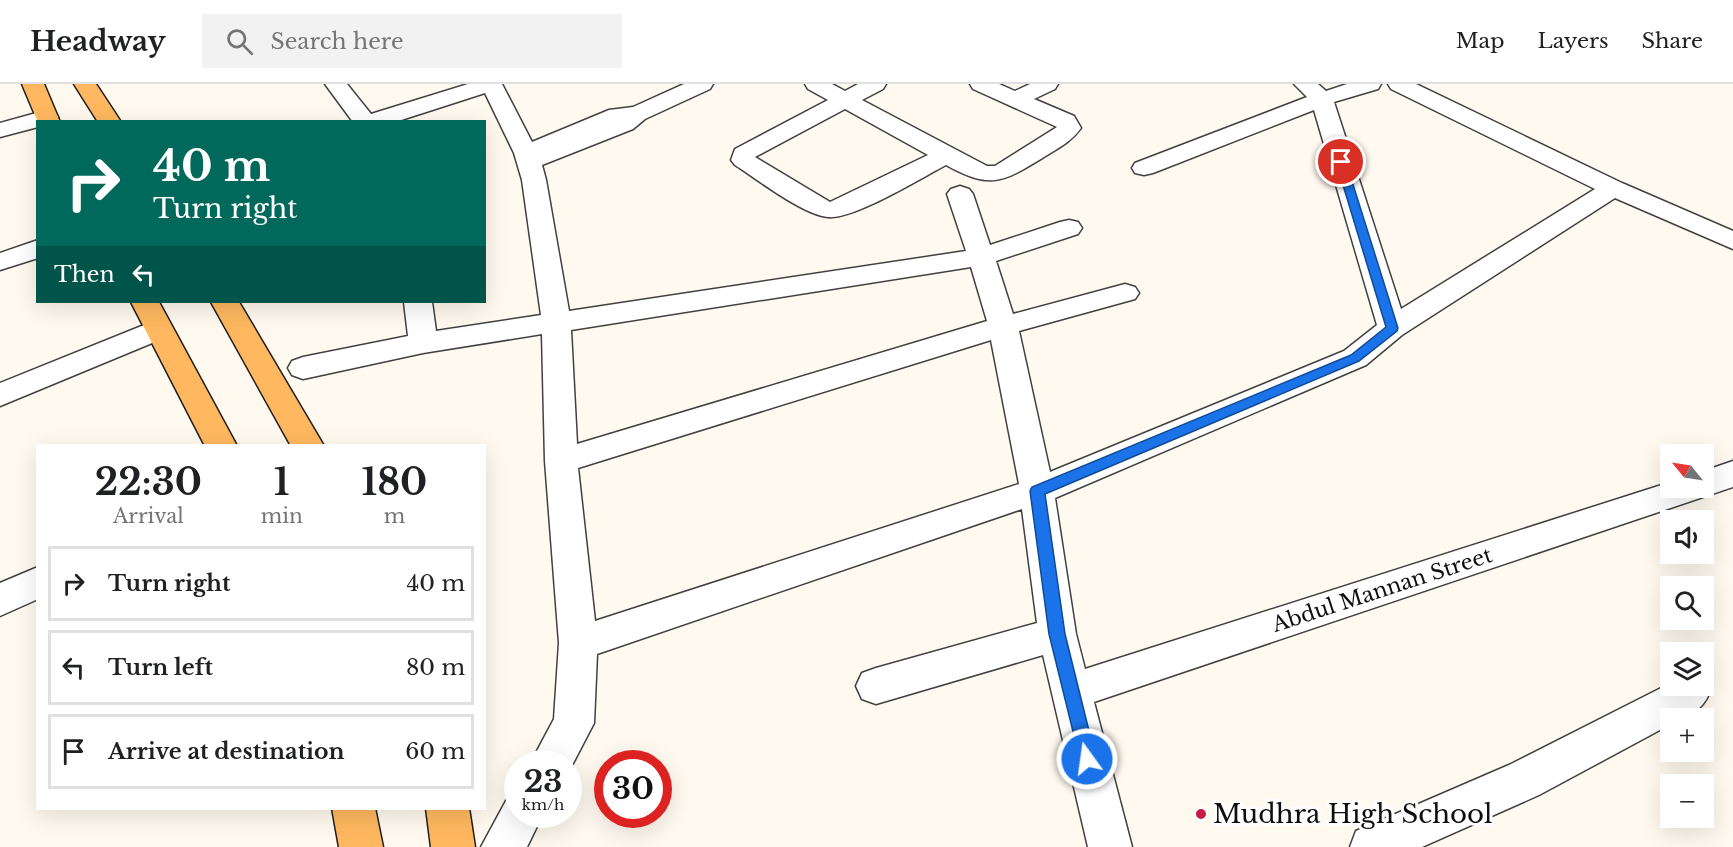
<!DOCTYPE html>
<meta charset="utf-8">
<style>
:root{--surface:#fff;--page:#f2f2f2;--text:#202124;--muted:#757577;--line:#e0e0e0}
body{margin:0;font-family:"Libre Baskerville",serif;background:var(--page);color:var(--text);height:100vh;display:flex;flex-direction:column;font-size:22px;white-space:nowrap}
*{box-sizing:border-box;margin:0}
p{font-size:20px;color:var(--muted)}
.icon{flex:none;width:33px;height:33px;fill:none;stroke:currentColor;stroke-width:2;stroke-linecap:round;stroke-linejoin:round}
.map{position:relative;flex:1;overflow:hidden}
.sheet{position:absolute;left:36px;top:360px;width:450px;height:366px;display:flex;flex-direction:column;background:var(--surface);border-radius:0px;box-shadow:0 6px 24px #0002}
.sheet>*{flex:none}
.hud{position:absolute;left:36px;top:36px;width:450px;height:183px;border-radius:0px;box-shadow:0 6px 24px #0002;background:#00695c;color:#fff;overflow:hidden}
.needle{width:39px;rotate:300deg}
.tools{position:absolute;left:1660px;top:360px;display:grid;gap:12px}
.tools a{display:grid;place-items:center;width:54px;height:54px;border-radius:0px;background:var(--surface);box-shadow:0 6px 24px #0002;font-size:30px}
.speed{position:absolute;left:504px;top:666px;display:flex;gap:12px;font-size:30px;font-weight:700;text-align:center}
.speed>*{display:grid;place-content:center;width:78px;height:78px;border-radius:50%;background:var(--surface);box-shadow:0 6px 24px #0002;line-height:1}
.speed small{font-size:15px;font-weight:400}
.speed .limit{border:9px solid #d22;background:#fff;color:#111}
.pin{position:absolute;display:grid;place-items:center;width:51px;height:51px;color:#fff;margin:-26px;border:3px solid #fff;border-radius:50%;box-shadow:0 2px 6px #0007}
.me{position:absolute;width:66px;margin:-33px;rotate:346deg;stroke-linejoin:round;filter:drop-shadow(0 0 4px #0008)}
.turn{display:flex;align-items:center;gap:21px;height:126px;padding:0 18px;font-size:27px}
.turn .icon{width:78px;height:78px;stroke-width:2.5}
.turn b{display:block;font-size:42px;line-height:51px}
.then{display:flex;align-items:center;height:57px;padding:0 18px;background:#0003;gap:12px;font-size:22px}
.eta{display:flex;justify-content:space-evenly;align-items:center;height:102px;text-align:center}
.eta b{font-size:36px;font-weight:700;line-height:42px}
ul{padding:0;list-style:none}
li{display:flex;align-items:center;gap:18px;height:75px;margin:0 12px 9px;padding:0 6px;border:3px solid var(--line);border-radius:0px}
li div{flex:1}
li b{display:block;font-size:22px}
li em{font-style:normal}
header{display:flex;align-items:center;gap:36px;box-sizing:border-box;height:84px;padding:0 30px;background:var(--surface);border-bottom:2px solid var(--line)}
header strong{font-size:28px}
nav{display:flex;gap:33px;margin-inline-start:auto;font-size:21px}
.search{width:420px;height:54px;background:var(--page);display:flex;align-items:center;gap:15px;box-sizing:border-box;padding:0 21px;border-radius:0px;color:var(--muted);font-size:22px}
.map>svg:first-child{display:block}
</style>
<header>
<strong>Headway</strong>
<div class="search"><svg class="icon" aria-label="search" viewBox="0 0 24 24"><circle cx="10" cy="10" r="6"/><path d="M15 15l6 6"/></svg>Search here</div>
<nav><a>Map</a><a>Layers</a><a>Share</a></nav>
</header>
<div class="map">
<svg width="1733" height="763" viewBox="0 0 1733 763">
<rect width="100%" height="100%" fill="#fff9ef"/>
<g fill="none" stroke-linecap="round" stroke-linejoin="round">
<g stroke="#414141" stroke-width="3">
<g id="minor">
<path d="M325 0H347L371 30 468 0H502L532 58 609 26 633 23 684 0H713L710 5 645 35 633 45 542 81 546 96 569 227 966 167 947 110 951 105 960 102 969 105 973 110 990 161 1060 138 1069 136 1078 138 1082 144 1078 150 996 177 1013 230 1125 200 1135 203 1139 209 1135 215 1019 247 1050 388 1344 267 1377 241 1314 26 1153 89 1144 91 1135 89 1132 84 1135 79 1307 13 1294 0H1318L1326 7 1347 0H1381L1378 5 1334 18 1401 225 1595 105 1391 5 1388 0H1416L1622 99 1733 147V165L1615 114 1402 251 1366 281 1055 414 1076 550 1085 585 1671 398V404H1704V387L1733 377V403L1094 618 1132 763H1088L1043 571 876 620 862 615 856 602 862 589 876 584 1037 539 1022 425 597 570 594 639 568 689V680H530L554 635 559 559 545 377 542 250 423 269 303 295 292 291 288 284 292 277 303 273 408 252 404 218H432L436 247 541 231 522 96 514 69 485 9 395 38H353ZM971 183 987 237 577 360 571 246ZM991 256 1019 400 595 537 578 384Z"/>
<path d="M805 0H832L845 7 858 0H886L883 5 862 16 987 82H995L1057 43 973 5 970 0H999L1015 7 1030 0H1058L1055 5 1034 15 1074 32 1081 44C1071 58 1058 64 1044 73 1003 98 991 106 946 81 921 94 853 136 828 133 803 131 757 95 735 81L731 76 735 65 828 16 808 5ZM845 25 928 71 830 118 755 73Z"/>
<path d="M47 26 55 28 58 33 55 38H38V43L0 53V39Z"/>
<path d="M38 156V174L0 186V169Z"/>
<path d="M159 235 169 238 173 245 169 252 0 322V299Z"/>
<path d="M38 483V515L0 532V499Z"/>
<path d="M1671 599V602H1704V599L1709 610C1702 626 1689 634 1671 634V640L1539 711 1422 763H1350L1356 747 1509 681Z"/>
<path d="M518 710V730H543L527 763H481L507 715Z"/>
</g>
</g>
<g stroke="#1f1f1f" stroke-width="3">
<g id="major">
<path d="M22 0H44L60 38H38Z"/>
<path d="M74 0H96L121 38H98Z"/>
<path d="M131 218H159L237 362H205Z"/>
<path d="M211 218H239L324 362H291Z"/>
<path d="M332 724H375L383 763H339Z"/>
<path d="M426 724H469L475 763H431Z"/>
</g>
</g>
<use href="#minor" fill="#fff" fill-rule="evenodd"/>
<use href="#major" fill="#ffb85f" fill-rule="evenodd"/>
</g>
<path fill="#1a73e8" stroke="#114b97" stroke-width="1.5" d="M1337 75 1346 78 1398 244 1397 247 1359 277 1045 410 1065 550 1096 675 1093 680 1087 683 1081 680 1049 550 1030 407 1032 403 1351 271 1386 243 1336 78Z"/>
<circle fill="#c81c47" stroke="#fff" stroke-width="2" cx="1201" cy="730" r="6"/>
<g text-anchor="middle" stroke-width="6" stroke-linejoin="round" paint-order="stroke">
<g font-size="21" fill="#0e0e0e" stroke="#fff">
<text transform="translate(1382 506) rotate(-18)" y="7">Abdul Mannan Street</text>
</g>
<g font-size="26" fill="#0e0e0e" stroke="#fff" text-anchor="start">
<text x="1213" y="739">Mudhra High School</text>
</g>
</g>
</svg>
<div class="tools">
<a><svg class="needle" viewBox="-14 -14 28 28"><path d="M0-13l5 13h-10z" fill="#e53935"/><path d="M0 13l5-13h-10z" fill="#757577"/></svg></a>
<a><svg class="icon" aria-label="sound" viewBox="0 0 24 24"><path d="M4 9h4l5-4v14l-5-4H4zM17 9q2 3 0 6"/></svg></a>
<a><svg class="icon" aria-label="search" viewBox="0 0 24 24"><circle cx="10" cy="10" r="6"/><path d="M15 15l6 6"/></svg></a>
<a><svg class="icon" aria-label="layers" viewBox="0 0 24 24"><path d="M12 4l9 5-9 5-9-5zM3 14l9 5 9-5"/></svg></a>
<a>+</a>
<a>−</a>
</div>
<div class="speed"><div>23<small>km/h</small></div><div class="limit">30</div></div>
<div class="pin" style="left:1341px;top:78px;background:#d93025"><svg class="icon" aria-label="arrive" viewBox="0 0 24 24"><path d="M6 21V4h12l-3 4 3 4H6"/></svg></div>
<svg class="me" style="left:1087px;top:675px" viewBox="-20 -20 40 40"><circle r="17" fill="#1a73e8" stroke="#fff" stroke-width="3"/><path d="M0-11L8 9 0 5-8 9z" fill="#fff"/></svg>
<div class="hud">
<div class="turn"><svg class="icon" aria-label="right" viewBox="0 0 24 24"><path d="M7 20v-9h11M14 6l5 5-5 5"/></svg><div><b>40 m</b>Turn right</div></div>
<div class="then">Then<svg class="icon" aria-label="left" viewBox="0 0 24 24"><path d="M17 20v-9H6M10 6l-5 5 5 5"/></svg></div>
</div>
<section class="sheet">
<div class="eta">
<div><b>22:30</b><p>Arrival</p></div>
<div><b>1</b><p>min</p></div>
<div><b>180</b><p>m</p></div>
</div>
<ul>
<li><svg class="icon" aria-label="right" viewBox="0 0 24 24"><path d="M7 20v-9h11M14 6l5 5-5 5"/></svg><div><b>Turn right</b></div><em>40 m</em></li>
<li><svg class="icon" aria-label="left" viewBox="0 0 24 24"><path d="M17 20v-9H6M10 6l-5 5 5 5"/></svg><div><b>Turn left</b></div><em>80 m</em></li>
<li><svg class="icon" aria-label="arrive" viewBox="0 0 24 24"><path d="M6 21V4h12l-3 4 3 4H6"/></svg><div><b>Arrive at destination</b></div><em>60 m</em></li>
</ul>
</section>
</div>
